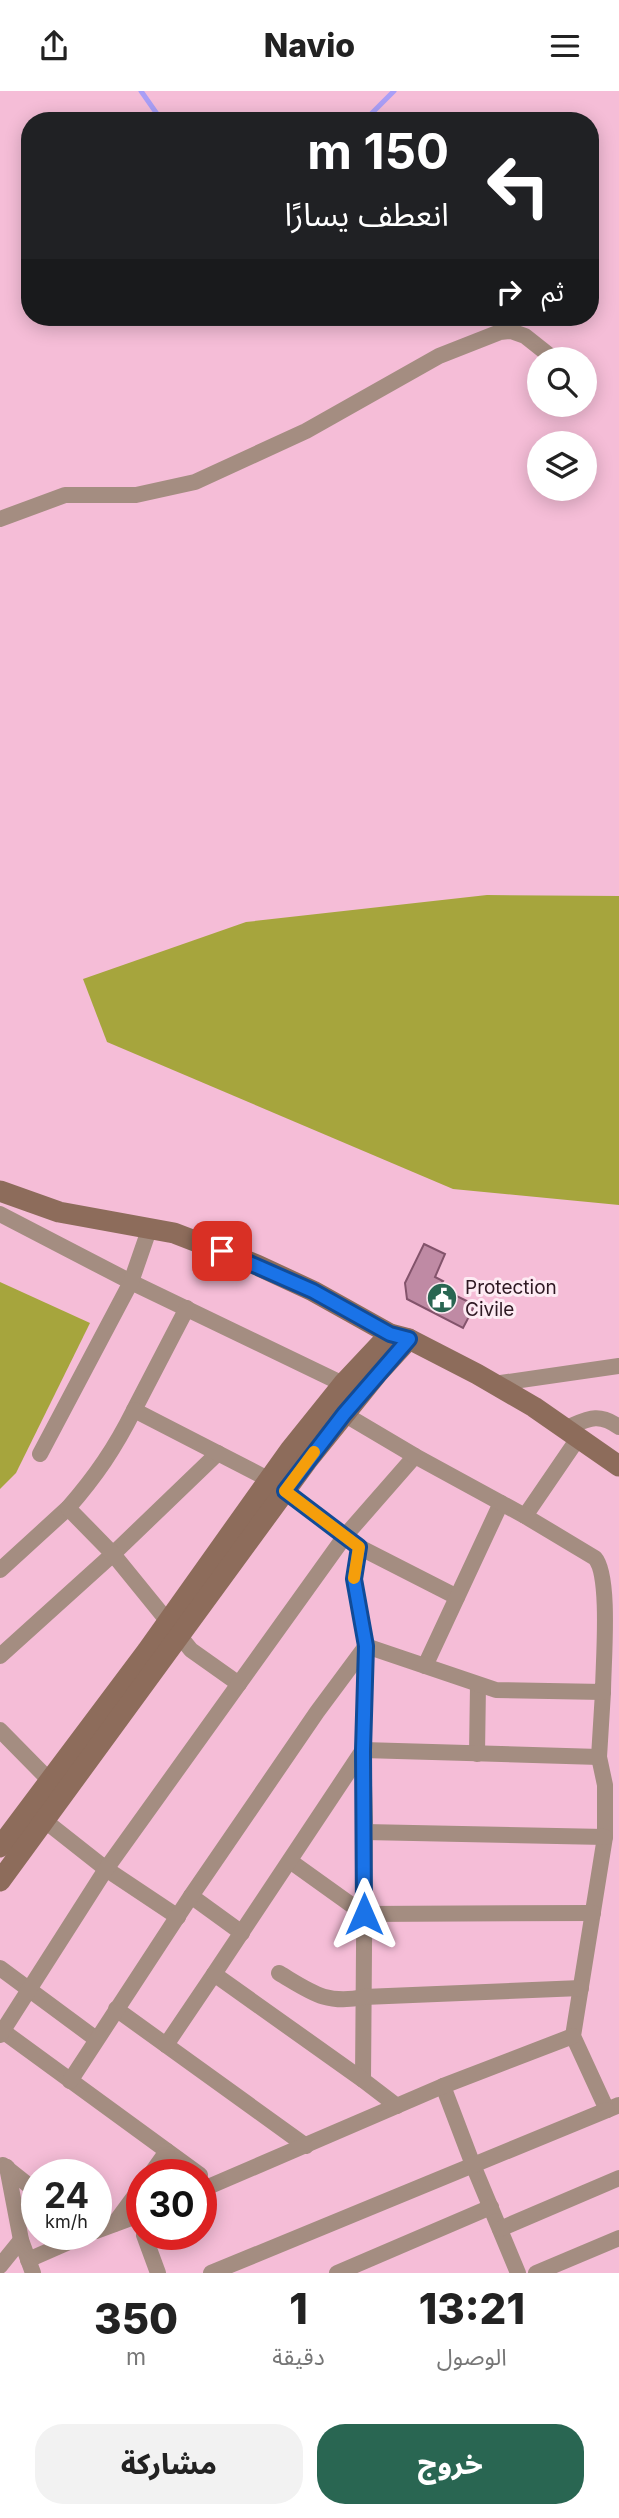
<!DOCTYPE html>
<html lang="ar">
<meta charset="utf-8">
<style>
:root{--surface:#fff;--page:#f2f2f2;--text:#222;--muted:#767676;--accent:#296652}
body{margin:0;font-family:Inter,"Noto Sans Arabic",sans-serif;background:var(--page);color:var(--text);direction:rtl;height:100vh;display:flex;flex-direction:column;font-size:26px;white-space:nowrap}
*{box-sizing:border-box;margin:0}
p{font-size:23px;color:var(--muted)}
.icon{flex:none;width:38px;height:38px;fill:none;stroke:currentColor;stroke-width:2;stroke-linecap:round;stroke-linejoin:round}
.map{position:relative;height:2182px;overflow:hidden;direction:ltr}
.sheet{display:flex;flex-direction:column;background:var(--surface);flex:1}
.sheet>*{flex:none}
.guide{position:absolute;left:21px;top:21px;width:578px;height:214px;border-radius:28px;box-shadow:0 4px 18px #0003;direction:rtl;background:#202124;color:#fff;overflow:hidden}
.tools{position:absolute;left:527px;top:256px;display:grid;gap:14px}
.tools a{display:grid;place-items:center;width:70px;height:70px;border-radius:50%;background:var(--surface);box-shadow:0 4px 18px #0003;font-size:35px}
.speed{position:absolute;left:21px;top:2068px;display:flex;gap:14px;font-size:35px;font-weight:700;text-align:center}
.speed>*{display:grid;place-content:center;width:91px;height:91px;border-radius:50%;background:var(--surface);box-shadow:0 4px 18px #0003;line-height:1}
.speed small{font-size:18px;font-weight:400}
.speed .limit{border:10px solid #d22;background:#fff;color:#111}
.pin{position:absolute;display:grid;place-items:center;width:60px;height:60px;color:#fff;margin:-30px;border-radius:14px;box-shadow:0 4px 10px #0006}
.me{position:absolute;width:77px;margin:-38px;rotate:0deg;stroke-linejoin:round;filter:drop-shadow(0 0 5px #0008)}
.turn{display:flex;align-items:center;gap:24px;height:147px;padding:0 35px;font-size:32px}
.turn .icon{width:91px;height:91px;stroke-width:2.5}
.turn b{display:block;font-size:49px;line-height:60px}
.then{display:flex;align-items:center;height:66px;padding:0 35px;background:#0003;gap:14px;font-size:26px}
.eta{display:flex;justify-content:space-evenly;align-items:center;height:119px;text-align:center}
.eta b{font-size:42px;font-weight:800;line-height:49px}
.button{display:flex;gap:14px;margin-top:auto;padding:14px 35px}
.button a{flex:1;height:80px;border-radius:28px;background:var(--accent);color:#fff;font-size:28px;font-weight:800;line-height:80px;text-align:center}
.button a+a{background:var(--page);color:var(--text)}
header{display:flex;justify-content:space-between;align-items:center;height:91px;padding:0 35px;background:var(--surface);font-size:32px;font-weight:800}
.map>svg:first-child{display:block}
</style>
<header><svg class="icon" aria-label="menu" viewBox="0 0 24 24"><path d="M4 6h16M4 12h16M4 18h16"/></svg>Navio<svg class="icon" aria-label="share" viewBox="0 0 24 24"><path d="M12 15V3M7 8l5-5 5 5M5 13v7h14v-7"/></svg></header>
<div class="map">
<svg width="619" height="2182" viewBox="0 0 619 2182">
<rect width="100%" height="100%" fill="#f5bdd7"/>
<g fill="#a6a53d">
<path d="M487 804 619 805V1114L453 1098 107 951 83 888 246 831Z"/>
<path d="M0 1191 90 1232 16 1382 0 1398Z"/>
</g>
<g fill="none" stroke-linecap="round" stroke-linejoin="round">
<g stroke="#a99ef6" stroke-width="5">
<path d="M141 0 162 30"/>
<path d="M364 30 394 0"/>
</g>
</g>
<path fill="#bf8aa4" stroke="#83536b" stroke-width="2" d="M424 1153 445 1163 435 1186 443 1190 438 1196 475 1214 463 1237 407 1208 405 1192Z"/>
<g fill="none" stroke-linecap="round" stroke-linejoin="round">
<g stroke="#a48d81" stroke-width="16">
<path d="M0 428 65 404H136L195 391 306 340 439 265 500 241 511 240 525 245 554 268"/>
<path d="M0 1123 131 1191 343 1293"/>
<path d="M494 1293 619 1275"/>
<path d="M134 1319 187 1217"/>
<path d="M566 1337C588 1328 598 1321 619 1336"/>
<path d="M40 1363 131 1191 150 1136"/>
<path d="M285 1400 359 1456 457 1506"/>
<path d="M525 1425 579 1346"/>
<path d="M359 1456 354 1488 366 1555 363 1659 365 1729 363 1989 397 2015"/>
<path d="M0 1479 68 1417"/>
<path d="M0 1565 113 1463 218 1362"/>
<path d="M425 1575 501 1412"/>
<path d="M239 1593 191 1559 113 1463 68 1417C96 1385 115 1357 134 1319L268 1388"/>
<path d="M603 1601 599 1666 605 1694V1746L573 1945 607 2019 619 2014"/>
<path d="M0 1639 57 1697"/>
<path d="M477 1663 478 1594"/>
<path d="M35 1722 106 1778 178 1826"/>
<path d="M365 1741 605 1746"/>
<path d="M290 1770 364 1823 593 1822"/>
<path d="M191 1805 242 1842"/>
<path d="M0 1877 96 1948"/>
<path d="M279 1882C311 1901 326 1914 364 1906L581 1897"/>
<path d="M116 1918 306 2055"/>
<path d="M0 1938 200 2084"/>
<path d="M0 1944 106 1778 345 1445 415 1365"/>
<path d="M166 1954 214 1883"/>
<path d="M363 1989 214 1883 363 1659 599 1666"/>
<path d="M70 1990 191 1805 317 1621 366 1555 496 1599 603 1601C603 1574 611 1485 595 1467L525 1425 415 1365 344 1323"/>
<path d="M443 1995 473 2074 518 2182"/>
<path d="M3 2074 37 2101"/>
<path d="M7 2076 21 2149 33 2182"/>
<path d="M150 2084 167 2060"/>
<path d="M201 2099 443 1995 573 1945"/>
<path d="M114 2133 142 2095"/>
<path d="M500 2138 619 2087"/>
<path d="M96 2140 142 2123"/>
<path d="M144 2144 158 2182"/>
<path d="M28 2169 85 2144"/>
<path d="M0 2175 21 2149"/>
<path d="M211 2182 607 2019"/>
<path d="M337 2182 491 2116"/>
<path d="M536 2182 619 2147"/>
</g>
<g stroke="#8d6c5b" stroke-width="21">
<path d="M0 1100 59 1121 174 1142 257 1174 313 1200 390 1243 409 1248 477 1283 534 1316 619 1375"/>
<path d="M0 1756 147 1560 290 1359 343 1293 390 1243"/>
<path d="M0 1790 307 1370 378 1282 409 1248"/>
</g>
</g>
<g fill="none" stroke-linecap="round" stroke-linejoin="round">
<g stroke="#114b97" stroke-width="18">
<path id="route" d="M222 1160 313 1200 390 1243 409 1248 344 1323 285 1400 359 1456 354 1488 366 1555 363 1659 364 1823"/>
</g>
<use href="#route" stroke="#1a73e8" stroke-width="12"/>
<path stroke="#f59e0b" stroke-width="12" d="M314 1361 285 1400 359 1456 354 1487"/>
</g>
<defs>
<g id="civic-disc" transform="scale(1.575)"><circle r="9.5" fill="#296652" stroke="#fdebf3"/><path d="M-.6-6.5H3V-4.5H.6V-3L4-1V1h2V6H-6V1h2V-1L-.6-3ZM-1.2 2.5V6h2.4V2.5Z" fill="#fff"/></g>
</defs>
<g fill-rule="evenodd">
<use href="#civic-disc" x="442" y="1207"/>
</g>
<g text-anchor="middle" stroke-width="6" stroke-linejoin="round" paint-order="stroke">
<g font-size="19" fill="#2e1923" stroke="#fdebf3" text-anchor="start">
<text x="465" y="1203">Protection<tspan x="465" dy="22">Civile</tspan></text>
</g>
</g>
</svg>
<div class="tools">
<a><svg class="icon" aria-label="search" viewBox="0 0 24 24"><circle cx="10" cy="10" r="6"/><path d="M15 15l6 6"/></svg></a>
<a><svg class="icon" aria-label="layers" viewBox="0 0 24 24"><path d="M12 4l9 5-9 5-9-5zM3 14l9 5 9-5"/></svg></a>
</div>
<div class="speed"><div>24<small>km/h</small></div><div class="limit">30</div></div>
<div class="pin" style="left:222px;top:1160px;background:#d93025"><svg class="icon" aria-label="arrive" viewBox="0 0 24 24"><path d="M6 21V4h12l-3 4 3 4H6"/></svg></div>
<svg class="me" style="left:364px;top:1823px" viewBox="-20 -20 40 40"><path d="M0-17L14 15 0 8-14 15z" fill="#1a73e8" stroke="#fff" stroke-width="4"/></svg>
<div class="guide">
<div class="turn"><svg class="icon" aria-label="left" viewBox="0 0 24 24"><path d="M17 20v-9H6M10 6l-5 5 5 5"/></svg><div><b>150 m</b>انعطف يسارًا</div></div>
<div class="then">ثم<svg class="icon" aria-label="right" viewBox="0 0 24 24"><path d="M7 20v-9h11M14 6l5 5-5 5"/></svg></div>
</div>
</div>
<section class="sheet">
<div class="eta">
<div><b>13:21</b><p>الوصول</p></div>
<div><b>1</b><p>دقيقة</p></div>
<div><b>350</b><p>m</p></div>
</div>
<div class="button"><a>خروج</a><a>مشاركة</a></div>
</section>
